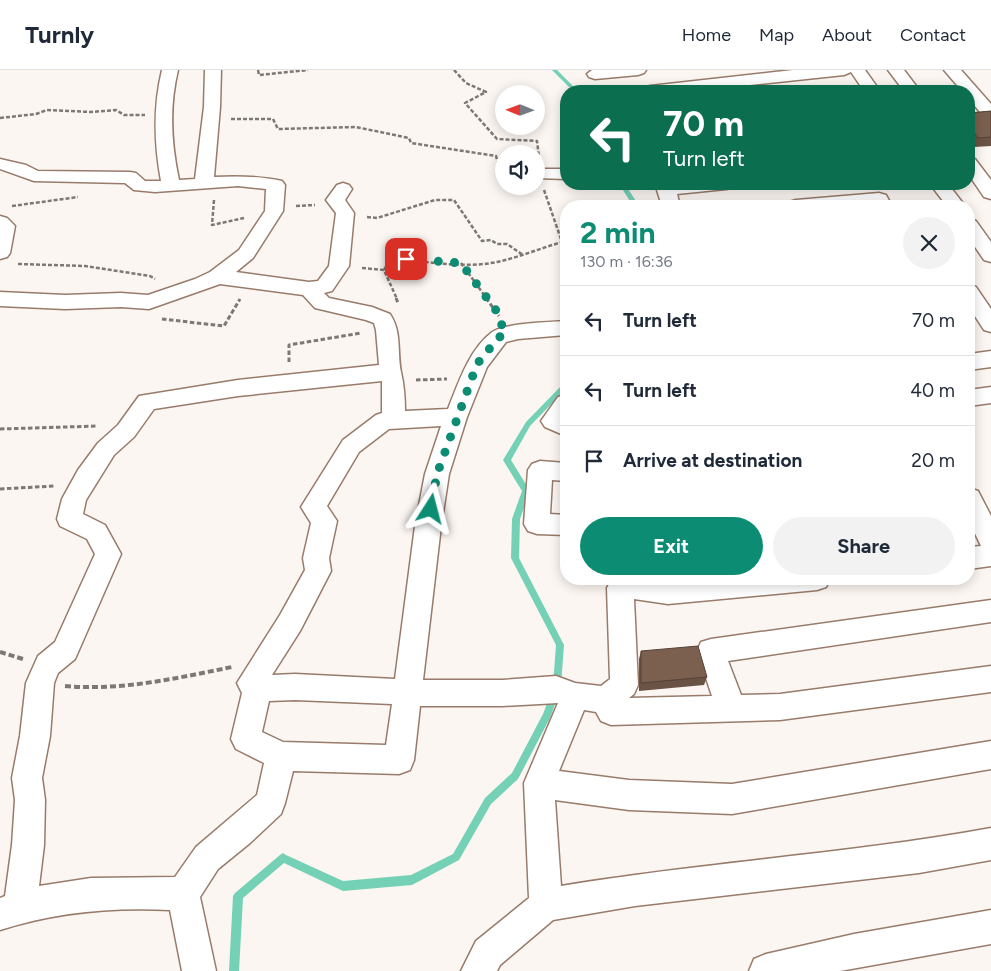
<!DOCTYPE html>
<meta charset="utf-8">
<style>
:root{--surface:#fff;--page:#f2f2f3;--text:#1f2937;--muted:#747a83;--line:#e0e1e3;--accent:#0c8d73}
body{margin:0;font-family:Figtree,sans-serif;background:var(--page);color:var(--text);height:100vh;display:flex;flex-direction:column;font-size:19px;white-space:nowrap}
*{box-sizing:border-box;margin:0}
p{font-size:16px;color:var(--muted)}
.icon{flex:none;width:28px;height:28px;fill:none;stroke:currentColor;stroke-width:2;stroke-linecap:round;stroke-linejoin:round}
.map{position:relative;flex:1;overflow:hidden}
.sheet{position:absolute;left:560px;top:130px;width:415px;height:385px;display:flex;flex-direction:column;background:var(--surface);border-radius:20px;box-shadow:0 2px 12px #0003}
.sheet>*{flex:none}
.top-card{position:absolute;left:560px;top:15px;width:415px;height:105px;border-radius:20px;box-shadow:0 2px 12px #0003;background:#0b6e4f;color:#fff;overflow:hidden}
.needle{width:32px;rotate:271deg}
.controls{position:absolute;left:495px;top:15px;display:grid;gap:10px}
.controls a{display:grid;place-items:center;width:50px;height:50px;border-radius:50%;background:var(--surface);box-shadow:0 2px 12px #0003;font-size:25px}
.pin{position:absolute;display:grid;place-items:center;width:42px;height:42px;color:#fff;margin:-21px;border-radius:10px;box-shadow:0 2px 8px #0006}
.me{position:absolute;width:55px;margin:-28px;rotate:9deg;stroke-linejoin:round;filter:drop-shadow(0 0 4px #0008)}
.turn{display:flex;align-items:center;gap:18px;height:105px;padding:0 20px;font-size:22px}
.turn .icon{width:65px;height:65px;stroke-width:2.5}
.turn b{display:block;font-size:35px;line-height:42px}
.round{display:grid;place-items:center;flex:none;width:52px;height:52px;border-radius:26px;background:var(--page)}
.headline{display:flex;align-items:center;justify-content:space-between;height:85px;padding:0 20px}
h1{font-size:30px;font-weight:700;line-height:38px;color:var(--accent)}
.primary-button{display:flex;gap:10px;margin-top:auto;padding:10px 20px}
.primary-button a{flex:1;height:58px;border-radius:30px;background:var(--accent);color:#fff;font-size:20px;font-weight:700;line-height:58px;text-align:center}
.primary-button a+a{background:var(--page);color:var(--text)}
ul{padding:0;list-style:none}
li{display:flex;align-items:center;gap:15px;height:70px;padding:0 20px;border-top:1px solid var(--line)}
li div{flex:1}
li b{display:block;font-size:19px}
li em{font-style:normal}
header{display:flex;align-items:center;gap:30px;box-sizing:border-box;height:70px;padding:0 25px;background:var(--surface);border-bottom:1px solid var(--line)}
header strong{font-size:24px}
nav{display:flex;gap:28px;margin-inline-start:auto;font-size:18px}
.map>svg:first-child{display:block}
</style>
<header>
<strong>Turnly</strong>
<nav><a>Home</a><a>Map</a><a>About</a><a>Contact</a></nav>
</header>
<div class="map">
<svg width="991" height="901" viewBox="0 0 991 901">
<rect width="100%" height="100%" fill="#fcf6f2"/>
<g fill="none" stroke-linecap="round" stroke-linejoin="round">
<g fill="#74d1b6" fill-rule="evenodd">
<path d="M552 0H557L578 21H573Z"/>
<path d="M619 114H625L639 136H633Z"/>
<path d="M564 313H566V319L530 356 511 390 530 421 520 449 519 488 564 575 561 615 560 618 557 619 554 618 553 615 556 575 511 488 512 449 522 421 503 390 526 352Z"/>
<path d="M554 622 557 623 558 626 550 648 518 709 491 734 459 790 412 815 343 821 284 793 243 828 239 901H229L233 826 235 823 280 785 283 783 286 785 343 811 411 805 453 784 485 728 512 703 543 644 551 623Z"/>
</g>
<g stroke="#987b6a" stroke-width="3">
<g id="street">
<path d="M162 0H178C169 37 171 73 179 110L195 109 204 37 205 0H221L220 37 214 107C237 106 260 106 282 111L285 115 283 141 253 188 236 202 309 212 318 211 329 196 336 143 326 130 337 115 343 113 349 115 352 119 345 130 354 143 349 196 332 221 324 223 329 228 372 237 390 244C402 262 397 282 401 302 404 315 405 328 405 341L448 339C458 314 469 280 491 263 503 253 550 252 566 251V265L518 269 506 272 487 297 467 347 449 404 441 456 423 610H502L556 606 575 613 601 616 610 609 607 518 611 510 615 509H649L668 512 701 509H830L826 517 817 520 668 534 634 529 638 615 634 624 629 628 712 626 697 581 701 572 711 569 991 530V552L728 591 741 625 780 624 991 596V622L780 650 611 655 601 651 596 642 584 640 559 701 629 710 732 714 991 671V699L732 744 629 740 555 730 561 816C704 792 849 784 991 758V790L919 803 635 836 553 850 500 895 497 901H461L476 871 529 828 524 713 558 633 502 636H420L414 690 410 700 399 704 293 701 285 733 281 744 250 773 218 799 200 827 216 901H182L170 840C111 837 56 842 0 860V828L5 826 12 775 15 730 12 708 20 666 26 613 38 586 55 572 95 484 87 469 60 456 57 449 62 429 78 400 98 373 118 355 139 326 238 310 379 295 376 260 374 253 366 250 315 238 303 225 220 214 149 239 121 237 65 239 0 236V222L65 225 121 223 148 225 195 209 210 202 239 180 265 141 266 119 238 116 155 122 134 120 125 113 34 111 0 99V89L26 95 38 101 130 102 136 103 145 111H161C154 73 153 37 162 0ZM382 311V343L376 345 343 370 301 437 311 453 303 488 305 500 280 545 237 613 242 623 231 669 236 679 264 693 257 725 196 777 175 807 91 808 39 816 44 775 45 730 42 708 50 666 54 613 58 603 75 589 121 484 105 455 83 444 86 430 114 385 134 367 154 339 238 326ZM441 356 425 404 415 456 395 609 295 604 272 605 300 561 331 501 329 488 337 451 327 436 359 382 389 359ZM295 630 392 634 386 675 283 672 262 662 269 631Z"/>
<path d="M592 0H646L644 3 638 5 595 9 589 7 587 4Z"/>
<path d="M793 0H865L880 21H864L851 2 844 5 694 21H642L644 18 650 16Z"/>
<path d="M888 0H904L920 21H904Z"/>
<path d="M944 0H961L991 34V49L985 48 969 29V21H962Z"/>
<path d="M969 88 975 89 991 110V129L984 127 969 105Z"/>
<path d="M540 99H566V109L536 108V100Z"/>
<path d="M673 114H735L732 118 726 119 677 124 680 136H662L657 120 660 116Z"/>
<path d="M930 114H948L965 136H947Z"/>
<path d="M879 123 886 125 892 136H787L789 132 796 130Z"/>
<path d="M0 146 7 148 15 156 10 183 7 187 0 189Z"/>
<path d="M969 149 976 151 991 172V192L984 190 969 168Z"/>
<path d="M969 215 976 217 991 239V262L984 260 969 237Z"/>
<path d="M991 281V297L969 300V284Z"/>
<path d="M991 317V333L969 336V320Z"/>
<path d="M566 325V366L545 357 541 351 558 327Z"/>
<path d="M540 391 566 393V411L552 410 550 444 566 445V465L537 464 528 461 524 454 528 400 532 394Z"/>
<path d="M969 418 978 421 991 446V496L969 499V477L981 476 969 451Z"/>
<path d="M991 840V874L840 901H749L754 889 766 884 854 864Z"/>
</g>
</g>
<g stroke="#7f7772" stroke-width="2.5" stroke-dasharray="4 2" stroke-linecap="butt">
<path d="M258 0 259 5 308 0"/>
<path d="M454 0 466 13 486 22 465 33 497 69 537 71 539 87"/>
<path d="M0 48 36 44 47 40 91 42 116 40 124 45H145"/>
<path d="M231 49H273L278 59 356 57 409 68 411 73 496 86 499 97H504"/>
<path d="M544 120 562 172"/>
<path d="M214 130 212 155 244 148"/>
<path d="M12 136 78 127"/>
<path d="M296 136 315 135"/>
<path d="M367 147 377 148 435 130H454L482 171 491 170 497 174H507L523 185"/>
<path d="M461 193 487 229"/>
<path d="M18 194 85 196 150 206 155 209"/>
<path d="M362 198 384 200 397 229"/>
<path d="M384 200 391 188C421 191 453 197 484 194 512 191 539 178 566 171"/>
</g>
<g stroke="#7f7772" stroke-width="3" stroke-dasharray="4.5 2.5" stroke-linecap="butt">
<path d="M396 228 398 233"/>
<path d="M486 228 499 246"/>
<path d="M162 249 224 256 240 229"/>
<path d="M289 292V275L361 263"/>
<path d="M416 310 447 309"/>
<path d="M0 359 98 356"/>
<path d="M0 419 55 416"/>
</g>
<g stroke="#7f7772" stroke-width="4" stroke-dasharray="6 3" stroke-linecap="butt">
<path d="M0 582 23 589"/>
<path d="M65 616C122 621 177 608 232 597"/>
</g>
<use href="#street" fill="#fff" fill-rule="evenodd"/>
</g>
<g fill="#6a5244">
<path d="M991 41V76L974 77 969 70V43Z"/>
<path d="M641 581 707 607 704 615 639 621V589Z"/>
</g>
<g fill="#7b5f4f" stroke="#564237">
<path d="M991 41V67L978 68 969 56V43Z"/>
<path d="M698 576 707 607 641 613V581Z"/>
</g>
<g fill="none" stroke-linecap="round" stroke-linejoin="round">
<path stroke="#0c8d73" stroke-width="9" stroke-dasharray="0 16.2" d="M406 189 461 193 498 243 505 265 499 267 477 294 437 404 431 439"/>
</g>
</svg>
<div class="controls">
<a><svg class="needle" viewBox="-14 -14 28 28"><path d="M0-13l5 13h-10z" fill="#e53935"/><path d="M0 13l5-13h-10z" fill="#747a83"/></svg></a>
<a><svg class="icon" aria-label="sound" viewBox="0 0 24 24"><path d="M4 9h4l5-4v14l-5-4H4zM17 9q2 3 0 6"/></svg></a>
</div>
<div class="pin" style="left:406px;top:189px;background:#d93025"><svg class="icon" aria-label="arrive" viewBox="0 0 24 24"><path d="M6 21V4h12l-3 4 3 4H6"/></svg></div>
<svg class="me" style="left:431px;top:439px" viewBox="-20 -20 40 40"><path d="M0-17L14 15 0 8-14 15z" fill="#0c8d73" stroke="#fff" stroke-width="4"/></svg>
<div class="top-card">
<div class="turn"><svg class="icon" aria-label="left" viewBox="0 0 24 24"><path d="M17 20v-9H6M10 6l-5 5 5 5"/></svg><div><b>70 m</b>Turn left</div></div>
</div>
<section class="sheet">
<div class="headline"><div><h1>2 min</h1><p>130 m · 16:36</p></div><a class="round"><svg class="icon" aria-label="close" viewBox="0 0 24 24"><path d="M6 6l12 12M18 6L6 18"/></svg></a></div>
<ul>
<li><svg class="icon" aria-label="left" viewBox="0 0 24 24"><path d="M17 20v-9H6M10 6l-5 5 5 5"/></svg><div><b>Turn left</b></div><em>70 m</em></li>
<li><svg class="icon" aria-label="left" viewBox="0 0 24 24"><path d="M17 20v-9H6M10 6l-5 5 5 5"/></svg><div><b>Turn left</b></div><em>40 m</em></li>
<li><svg class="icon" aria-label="arrive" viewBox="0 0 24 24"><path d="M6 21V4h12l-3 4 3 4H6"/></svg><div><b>Arrive at destination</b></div><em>20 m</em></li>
</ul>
<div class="primary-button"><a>Exit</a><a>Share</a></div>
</section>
</div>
